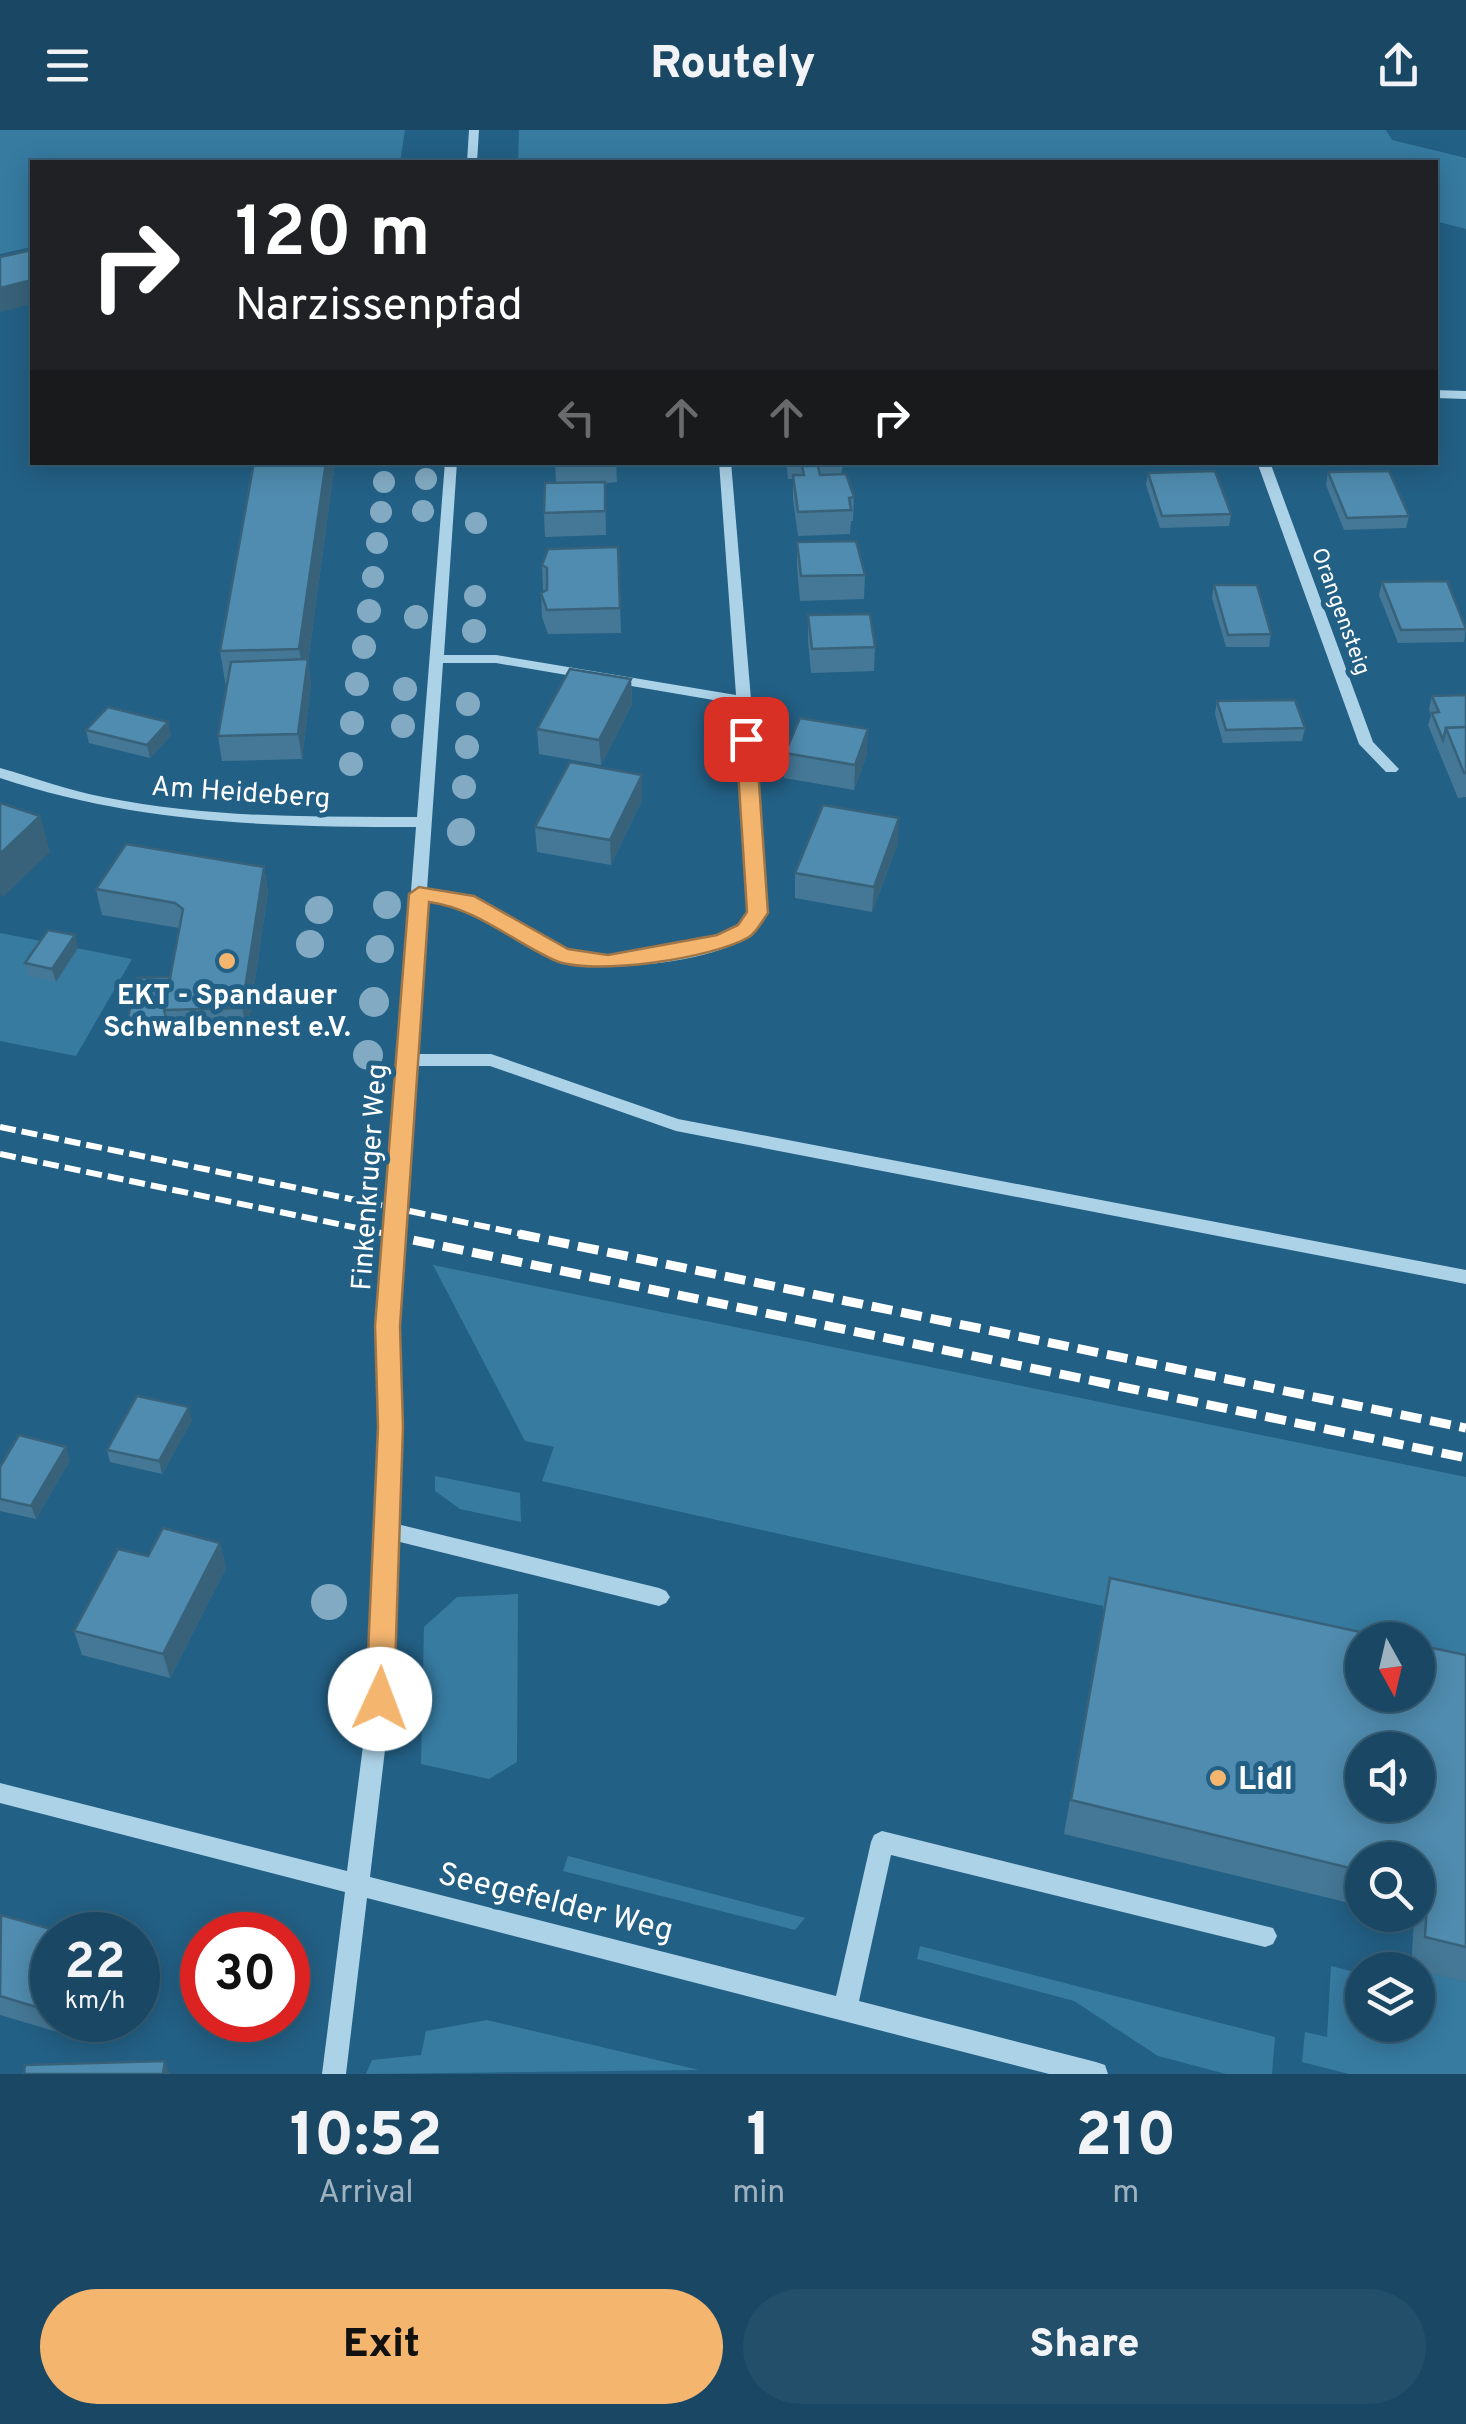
<!DOCTYPE html>
<style>
:root{--surface:#1a4864;--page:#234f6a;--text:#f1f3f6;--muted:#9fb2bf;--line:#386078;--accent:#f4b56f}
body{margin:0;font-family:Overpass,sans-serif;background:var(--page);color:var(--text);height:100vh;display:flex;flex-direction:column;font-size:38px;white-space:nowrap}
*{box-sizing:border-box;margin:0}
p{font-size:32px;color:var(--muted)}
.icon{flex:none;width:55px;height:55px;fill:none;stroke:currentColor;stroke-width:2;stroke-linecap:round;stroke-linejoin:round}
.map{position:relative;height:1944px;overflow:hidden}
.side{display:flex;flex-direction:column;background:var(--surface);flex:1}
.side>*{flex:none}
.banner{position:absolute;left:30px;top:30px;width:1408px;height:305px;border-radius:0px;box-shadow:0 5px 25px #0003,0 0 0 2px var(--line);background:#202124;color:#fff;overflow:hidden}
.needle{width:65px;rotate:172deg}
.tools{position:absolute;left:1345px;top:1492px;display:grid;gap:20px}
.tools a{display:grid;place-items:center;width:90px;height:90px;border-radius:50%;background:var(--surface);box-shadow:0 5px 25px #0003,0 0 0 2px var(--line);font-size:50px}
.speed{position:absolute;left:30px;top:1782px;display:flex;gap:20px;font-size:50px;font-weight:700;text-align:center}
.speed>*{display:grid;place-content:center;width:130px;height:130px;border-radius:50%;background:var(--surface);box-shadow:0 5px 25px #0003,0 0 0 2px var(--line);line-height:1}
.speed small{font-size:25px;font-weight:400}
.speed .limit{border:15px solid #d22;background:#fff;color:#111}
.pin{position:absolute;display:grid;place-items:center;width:85px;height:85px;color:#fff;margin:-42px;border-radius:20px;box-shadow:0 5px 15px #0006}
.me{position:absolute;width:110px;margin:-55px;rotate:2deg;stroke-linejoin:round;filter:drop-shadow(0 0 8px #0008)}
.turn{display:flex;align-items:center;gap:35px;height:210px;padding:0 40px;font-size:45px}
.turn .icon{width:130px;height:130px;stroke-width:2.5}
.turn b{display:block;font-size:70px;line-height:85px}
.lanes{display:flex;align-items:center;height:95px;padding:0 40px;background:#0003;justify-content:center;gap:50px;direction:ltr}
.lanes .off{opacity:.35}
.eta{display:flex;justify-content:space-evenly;align-items:center;height:170px;text-align:center}
.eta b{font-size:60px;font-weight:800;line-height:70px}
.primary-button{display:flex;gap:20px;margin-top:auto;padding:20px 40px}
.primary-button a{flex:1;height:115px;border-radius:60px;background:var(--accent);color:#111;font-size:40px;font-weight:800;line-height:115px;text-align:center}
.primary-button a+a{background:var(--page);color:var(--text)}
header{display:flex;justify-content:space-between;align-items:center;height:130px;padding:0 40px;background:var(--surface);font-size:45px;font-weight:800}
.map>svg:first-child{display:block}
</style>
<header><svg class="icon" aria-label="menu" viewBox="0 0 24 24"><path d="M4 6h16M4 12h16M4 18h16"/></svg>Routely<svg class="icon" aria-label="share" viewBox="0 0 24 24"><path d="M12 15V3M7 8l5-5 5 5M5 13v7h14v-7"/></svg></header>
<div class="map">
<svg width="1466" height="1944" viewBox="0 0 1466 1944">
<rect width="100%" height="100%" fill="#236085"/>
<g fill="#377ba1">
<path d="M0 0H405L400 32H32V117L0 124Z"/>
<path d="M519 0H1386L1392 10 1466 28V99L1435 91V32H518Z"/>
<path d="M0 803 132 829 76 926 0 911Z"/>
<path d="M433 1135 1466 1347V1563L1418 1552V1510H1362L1103 1483V1476L542 1351 554 1317 525 1311Z"/>
<path d="M435 1346 520 1363 521 1392 460 1379 435 1361Z"/>
<path d="M518 1464 517 1632 489 1649 421 1634 424 1497 457 1467Z"/>
<path d="M568 1726 805 1788 795 1800 563 1741Z"/>
<path d="M920 1816 1275 1907 1272 1944H1226L1158 1926 1074 1871 917 1829Z"/>
<path d="M1331 1836 1362 1844V1895H1418V1840L1466 1852V1944H1349L1302 1932 1305 1902 1327 1907Z"/>
<path d="M487 1890 699 1940 366 1944 372 1930 421 1925 426 1901Z"/>
</g>
<g fill="none" stroke-linecap="round" stroke-linejoin="round">
<g fill="#acd2e8" fill-rule="evenodd">
<path d="M469 0H479L477 32H467Z"/>
<path d="M1435 260 1466 261V269L1435 268Z"/>
<path d="M445 332H457L444 525H496L736 565 719 332H731L767 759C766 775 765 790 753 802 720 834 601 843 559 830 511 815 478 775 427 770L416 924H491L678 989 1466 1140V1154L676 1001 490 936H415L397 1197 400 1297 397 1394 659 1458 666 1461 670 1467 666 1473 659 1476 396 1411 391 1569 370 1747 836 1866 871 1712 874 1705 882 1701 1273 1798 1277 1806 1273 1814 1265 1817 891 1725 859 1871 1096 1932 1105 1935 1108 1944H1049L367 1768 346 1944H322L345 1762 0 1673V1653L347 1741 369 1569 380 1297 377 1197 416 697C270 697 140 694 0 648V638C35 648 68 660 103 667 206 688 313 687 417 687ZM443 533H496L737 574 751 759C750 771 750 786 740 795 708 824 608 832 568 821 537 813 514 790 487 776 468 766 448 762 427 760Z"/>
<path d="M1257 332H1270L1373 612 1396 636 1399 639 1396 642H1386L1359 614Z"/>
</g>
<g stroke="#fff" stroke-width="6" stroke-dasharray="16 6" stroke-linecap="butt">
<path d="M0 997 531 1106"/>
<path d="M0 1024 396 1106"/>
</g>
<g stroke="#fff" stroke-width="9" stroke-dasharray="21 9" stroke-linecap="butt">
<path d="M384 1104 1466 1328"/>
<path d="M519 1104 1466 1298"/>
</g>
</g>
<g fill="#82abc3">
<circle cx="426" cy="349" r="11"/>
<circle cx="384" cy="352" r="11"/>
<circle cx="423" cy="381" r="11"/>
<circle cx="381" cy="382" r="11"/>
<circle cx="476" cy="393" r="11"/>
<circle cx="377" cy="413" r="11"/>
<circle cx="373" cy="447" r="11"/>
<circle cx="475" cy="466" r="11"/>
<circle cx="369" cy="481" r="12"/>
<circle cx="416" cy="487" r="12"/>
<circle cx="474" cy="501" r="12"/>
<circle cx="364" cy="517" r="12"/>
<circle cx="357" cy="554" r="12"/>
<circle cx="405" cy="559" r="12"/>
<circle cx="468" cy="574" r="12"/>
<circle cx="352" cy="593" r="12"/>
<circle cx="403" cy="596" r="12"/>
<circle cx="467" cy="617" r="12"/>
<circle cx="351" cy="634" r="12"/>
<circle cx="464" cy="657" r="12"/>
<circle cx="461" cy="702" r="14"/>
<circle cx="387" cy="775" r="14"/>
<circle cx="319" cy="780" r="14"/>
<circle cx="310" cy="814" r="14"/>
<circle cx="380" cy="819" r="14"/>
<circle cx="374" cy="872" r="15"/>
<circle cx="368" cy="925" r="15"/>
<circle cx="329" cy="1472" r="18"/>
</g>
<g fill="#457896">
<path d="M254 332H335L308 532 311 554 302 629 222 631 218 606 226 557 220 521Z"/>
<path d="M555 332H616L617 352 605 353 606 405 545 407 544 383 556 353Z"/>
<path d="M786 332H844L841 344 854 367 853 391H851L850 404 798 406 793 369V349H788Z"/>
<path d="M1149 332H1205V335H1150Z"/>
<path d="M1328 342 1409 386 1406 398 1344 400 1326 355Z"/>
<path d="M1148 343 1231 384 1229 396 1160 398 1146 355Z"/>
<path d="M797 412 865 445 864 469 800 471 797 436Z"/>
<path d="M618 417 621 503 548 504 542 487 541 463 546 461 543 460 542 435Z"/>
<path d="M1382 452 1466 497 1464 512 1398 513 1379 465Z"/>
<path d="M1214 455 1271 504 1269 517H1226L1212 468Z"/>
<path d="M808 485 875 517 874 541 811 543 808 510Z"/>
<path d="M631 549 632 574 601 635 539 624 537 599Z"/>
<path d="M1466 565V667L1458 668 1428 595 1431 585 1429 579 1432 566Z"/>
<path d="M1217 571 1305 598 1302 611 1223 613 1215 584Z"/>
<path d="M86 600 171 605 150 628 89 613Z"/>
<path d="M785 623 867 624 854 660 784 648Z"/>
<path d="M642 645V670L611 735 537 722 535 697Z"/>
<path d="M898 713 872 782 795 768V743Z"/>
<path d="M264 737 268 762 247 904 131 905 127 892 170 847 179 798 102 785 96 759Z"/>
<path d="M78 818 56 852 28 846 25 833Z"/>
<path d="M192 1290 162 1344 110 1332 107 1320Z"/>
<path d="M70 1330 36 1389 0 1381V1337Z"/>
<path d="M220 1413 226 1438 170 1548 82 1525 74 1501 148 1426Z"/>
<path d="M1103 1483 1466 1525V1852L1411 1839 1414 1789 1398 1785H1418V1730H1362V1776L1064 1704Z"/>
<path d="M0 1786 52 1805V1890H78L71 1906 0 1885Z"/>
</g>
<g fill="#38627a">
<path d="M32 150V174L0 182V158Z"/>
<path d="M326 332H335L308 532 311 554 302 629 298 604 305 552 299 519Z"/>
<path d="M631 549 632 574 601 635 599 610Z"/>
<path d="M168 592 171 605 150 628 147 615Z"/>
<path d="M868 599 867 624 854 660 855 635Z"/>
<path d="M642 645V670L611 735 610 710Z"/>
<path d="M40 686 50 722 2 768 0 761V724Z"/>
<path d="M899 688 898 713 872 782 874 757Z"/>
<path d="M264 737 268 762 247 904 242 878Z"/>
<path d="M75 805 78 818 56 852 52 839Z"/>
<path d="M189 1277 192 1290 162 1344 159 1331Z"/>
<path d="M66 1317 70 1330 36 1389 31 1376Z"/>
<path d="M220 1413 226 1438 170 1548 163 1524Z"/>
<path d="M63 1890H78L71 1906Z"/>
<path d="M165 1931 170 1944H163Z"/>
</g>
<g fill="#508caf" stroke="#38627a" stroke-width="2.5" fill-rule="evenodd">
<path d="M32 120V150L0 158V127Z"/>
<path d="M254 332H326L299 519 220 521Z"/>
<path d="M802 336H818L820 345 846 344 854 367 849 368 851 380 798 382 793 345H804Z"/>
<path d="M1215 341 1231 384 1162 386 1148 343Z"/>
<path d="M1389 341 1409 386 1347 388 1328 342Z"/>
<path d="M605 352V381L544 383 545 353Z"/>
<path d="M856 411 865 445 801 446 797 412Z"/>
<path d="M618 417 620 478 547 480 541 463 547 460V438L542 435 548 419Z"/>
<path d="M1447 451 1466 499 1401 500 1382 452Z"/>
<path d="M1214 455H1257L1271 504 1228 505Z"/>
<path d="M870 484 875 517 812 519 808 485Z"/>
<path d="M308 529 298 604 218 606 231 532Z"/>
<path d="M570 539 631 549 599 610 537 599Z"/>
<path d="M1466 565V597L1446 598 1443 610 1432 583 1439 582 1432 566Z"/>
<path d="M1295 570 1305 598 1226 600 1217 571Z"/>
<path d="M108 577 168 592 147 615 86 600Z"/>
<path d="M800 588 868 599 855 635 785 623Z"/>
<path d="M1466 597V643H1464L1446 598Z"/>
<path d="M570 632 642 645 610 710 535 697Z"/>
<path d="M0 673 40 686 0 724Z"/>
<path d="M823 675 899 688 874 757 795 743Z"/>
<path d="M126 714 264 737 242 878 164 880 183 779 175 773 96 759Z"/>
<path d="M48 800 75 805 52 839 25 833Z"/>
<path d="M170 847 164 880 167 891 127 892 137 848Z"/>
<path d="M137 1266 189 1277 159 1331 107 1320Z"/>
<path d="M19 1305 66 1317 31 1376 0 1369V1337Z"/>
<path d="M163 1398 220 1413 163 1524 74 1501 118 1419 148 1426Z"/>
<path d="M1110 1448 1397 1510H1362V1565H1418V1515L1466 1525V1817L1425 1807 1428 1756 1418 1754V1730H1362V1741L1071 1670ZM1362 1620H1418V1675H1362Z"/>
<path d="M1 1785 72 1805H52V1882L0 1866Z"/>
<path d="M165 1931 163 1944H24L25 1935Z"/>
</g>
<path fill="#f4b56f" stroke="#9f7648" stroke-width="2.5" d="M746 603 756 609 768 783C762 791 757 802 749 807 714 828 591 847 554 830 510 810 478 779 429 772L400 1196 403 1297 394 1569 390 1578 380 1582 370 1578 366 1569 378 1297 375 1196 409 764 419 757 474 766 568 819 608 825 717 805 738 795 747 782 736 609Z"/>
<g fill="#f4b56f" stroke="#236085" stroke-width="4">
<circle cx="227" cy="831" r="10"/>
<circle cx="1218" cy="1648" r="10"/>
</g>
<g text-anchor="middle" stroke-width="10" stroke-linejoin="round" paint-order="stroke">
<g font-size="22" fill="#fff" stroke="#236085">
<text transform="translate(1342 481) rotate(70)" y="8">Orangensteig</text>
</g>
<g font-size="28" fill="#fff" stroke="#236085">
<text transform="translate(241 661) rotate(4)" y="10">Am Heideberg</text>
<text transform="translate(368 1047) rotate(-86)" y="10">Finkenkruger Weg</text>
</g>
<g font-size="28" font-weight="bold" fill="#fff" stroke="#236085">
<text x="227" y="874">EKT - Spandauer<tspan x="227" dy="32">Schwalbennest e.V.</tspan></text>
</g>
<g font-size="32" font-weight="bold" fill="#fff" stroke="#236085" text-anchor="start">
<text x="1238" y="1659">Lidl</text>
</g>
<g font-size="32" fill="#fff" stroke="#236085">
<text transform="translate(556 1771) rotate(14)" y="11">Seegefelder Weg</text>
</g>
</g>
</svg>
<div class="tools">
<a><svg class="needle" viewBox="-14 -14 28 28"><path d="M0-13l5 13h-10z" fill="#e53935"/><path d="M0 13l5-13h-10z" fill="#9fb2bf"/></svg></a>
<a><svg class="icon" aria-label="sound" viewBox="0 0 24 24"><path d="M4 9h4l5-4v14l-5-4H4zM17 9q2 3 0 6"/></svg></a>
<a><svg class="icon" aria-label="search" viewBox="0 0 24 24"><circle cx="10" cy="10" r="6"/><path d="M15 15l6 6"/></svg></a>
<a><svg class="icon" aria-label="layers" viewBox="0 0 24 24"><path d="M12 4l9 5-9 5-9-5zM3 14l9 5 9-5"/></svg></a>
</div>
<div class="speed"><div>22<small>km/h</small></div><div class="limit">30</div></div>
<div class="pin" style="left:746px;top:609px;background:#d93025"><svg class="icon" aria-label="arrive" viewBox="0 0 24 24"><path d="M6 21V4h12l-3 4 3 4H6"/></svg></div>
<svg class="me" style="left:380px;top:1569px" viewBox="-20 -20 40 40"><circle r="19" fill="#fff"/><path d="M0-13L10 11 0 6-10 11z" fill="#f4b56f"/></svg>
<div class="banner">
<div class="turn"><svg class="icon" aria-label="right" viewBox="0 0 24 24"><path d="M7 20v-9h11M14 6l5 5-5 5"/></svg><div><b>120 m</b>Narzissenpfad</div></div>
<div class="lanes"><svg class="icon off" aria-label="left" viewBox="0 0 24 24"><path d="M17 20v-9H6M10 6l-5 5 5 5"/></svg><svg class="icon off" aria-label="ahead" viewBox="0 0 24 24"><path d="M12 20V5M6 11l6-6 6 6"/></svg><svg class="icon off" aria-label="ahead" viewBox="0 0 24 24"><path d="M12 20V5M6 11l6-6 6 6"/></svg><svg class="icon" aria-label="right" viewBox="0 0 24 24"><path d="M7 20v-9h11M14 6l5 5-5 5"/></svg></div>
</div>
</div>
<section class="side">
<div class="eta">
<div><b>10:52</b><p>Arrival</p></div>
<div><b>1</b><p>min</p></div>
<div><b>210</b><p>m</p></div>
</div>
<div class="primary-button"><a>Exit</a><a>Share</a></div>
</section>
